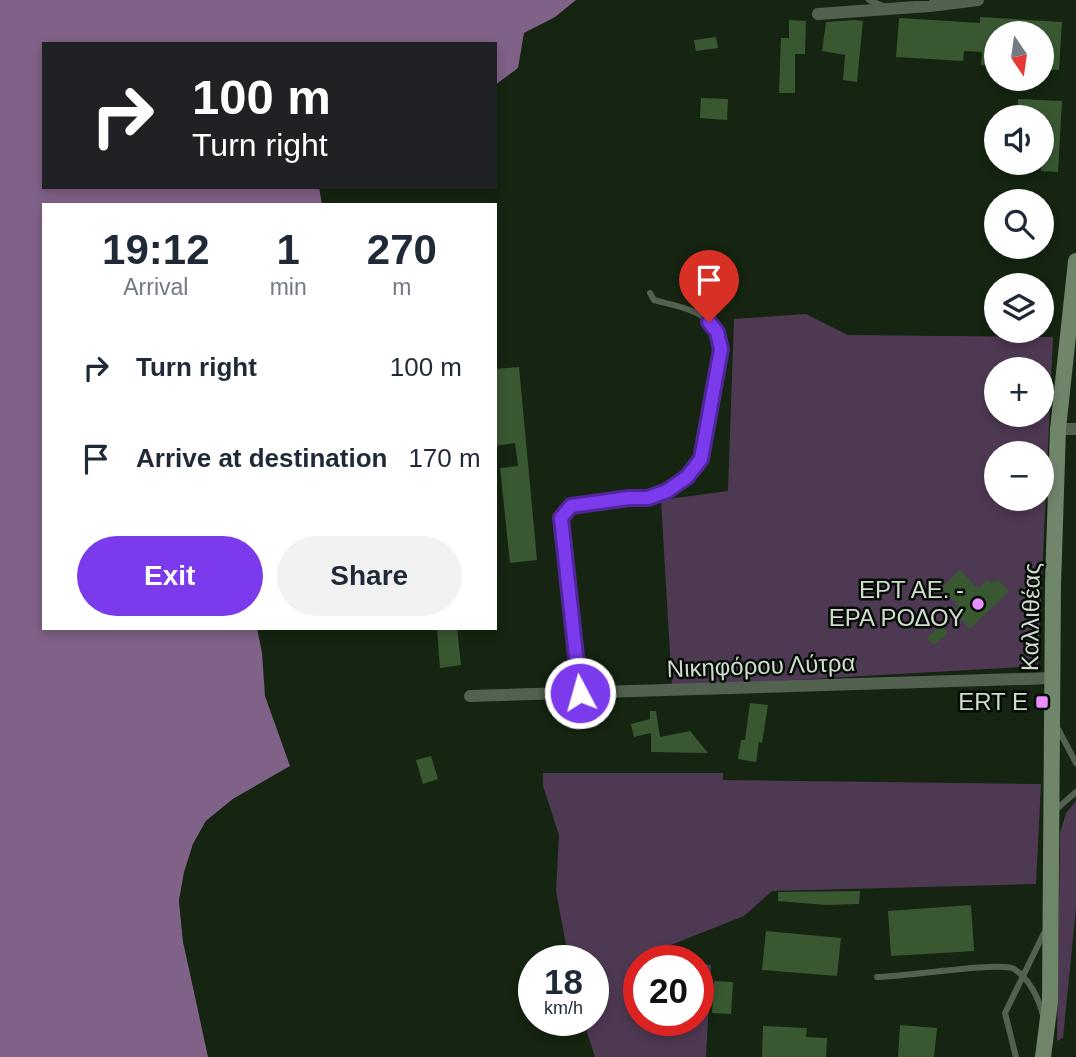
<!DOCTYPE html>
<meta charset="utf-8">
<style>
:root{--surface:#fff;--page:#f2f2f3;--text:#1f2937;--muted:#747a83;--accent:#7c3aed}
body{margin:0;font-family:Helvetica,sans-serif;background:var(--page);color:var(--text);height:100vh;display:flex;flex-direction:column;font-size:26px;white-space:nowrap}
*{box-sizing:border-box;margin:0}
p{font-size:23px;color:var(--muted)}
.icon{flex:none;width:38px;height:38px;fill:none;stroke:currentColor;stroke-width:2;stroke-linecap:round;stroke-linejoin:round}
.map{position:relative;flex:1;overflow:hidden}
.drawer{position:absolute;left:42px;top:203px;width:455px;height:427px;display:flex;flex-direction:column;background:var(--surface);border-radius:0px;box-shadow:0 4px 10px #0003}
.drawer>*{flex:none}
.top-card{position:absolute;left:42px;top:42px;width:455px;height:147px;border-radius:0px;box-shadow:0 4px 10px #0003;background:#202124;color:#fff;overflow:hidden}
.needle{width:46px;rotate:167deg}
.buttons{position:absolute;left:984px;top:21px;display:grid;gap:14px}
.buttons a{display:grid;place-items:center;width:70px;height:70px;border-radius:50%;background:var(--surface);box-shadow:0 4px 10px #0003;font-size:35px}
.speed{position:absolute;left:518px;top:945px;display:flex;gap:14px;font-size:35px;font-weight:700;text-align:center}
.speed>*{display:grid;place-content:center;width:91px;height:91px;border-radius:50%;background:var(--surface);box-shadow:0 4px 10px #0003;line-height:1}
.speed small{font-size:18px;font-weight:400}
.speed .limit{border:10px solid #d22;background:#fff;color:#111}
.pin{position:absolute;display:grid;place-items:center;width:60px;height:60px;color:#fff;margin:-72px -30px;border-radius:50% 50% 50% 0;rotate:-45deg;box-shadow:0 0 7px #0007}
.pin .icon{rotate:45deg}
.me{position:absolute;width:77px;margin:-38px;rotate:354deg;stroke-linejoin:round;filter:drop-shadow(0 0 5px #0008)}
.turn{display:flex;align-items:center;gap:24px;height:147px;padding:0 35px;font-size:32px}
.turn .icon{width:91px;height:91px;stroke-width:2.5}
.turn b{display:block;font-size:49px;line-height:60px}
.eta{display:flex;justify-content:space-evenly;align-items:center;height:119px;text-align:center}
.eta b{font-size:42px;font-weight:800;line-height:49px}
.primary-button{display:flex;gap:14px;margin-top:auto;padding:14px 35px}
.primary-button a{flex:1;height:80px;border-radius:42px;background:var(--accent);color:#fff;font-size:28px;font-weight:800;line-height:80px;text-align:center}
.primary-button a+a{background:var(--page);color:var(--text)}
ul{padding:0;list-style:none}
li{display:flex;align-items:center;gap:21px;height:91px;padding:0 35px}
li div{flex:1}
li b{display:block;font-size:26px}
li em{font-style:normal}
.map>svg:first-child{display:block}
</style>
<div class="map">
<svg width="1076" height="1057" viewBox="0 0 1076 1057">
<rect width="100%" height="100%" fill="#152511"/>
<g fill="#4e3953" fill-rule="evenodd">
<path d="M806 314 848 335 1053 337 1038 666 672 687 661 500 728 491 734 319ZM996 369H1041V415H996ZM996 453H1041V499H996Z"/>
<path d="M543 773H723V780L1041 784 1036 884 772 891 744 916 648 954 683 961H639V1020H698V963L711 965 706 1057H595L583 1020H593V961H569L556 891 559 835 543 786Z"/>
<path d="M1076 801V908L1063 1038 1057 1041 1060 833 1066 813Z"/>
</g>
<path fill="#806188" d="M0 0H576L555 17 524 33 518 68 495 85V44H44V187H319L322 205H44V628H257L262 653 265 696 290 766 233 799 206 821 193 844 179 900 183 941 209 1057H0Z"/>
<path fill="#152511" d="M293 765 292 769 235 802 209 823 196 845 187 873 183 900 187 940 212 1057H208L183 941 179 900 184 872 193 844 206 821 233 799Z"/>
<g fill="#395832">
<path d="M980 17 1062 22 1059 70 1041 69V33H996V66L981 65 982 52 964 51 963 61 896 57 899 18 980 23Z"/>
<path d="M789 20 806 21 805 54H795V93H779L781 38H789Z"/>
<path d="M855 20 863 21 857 82 843 80 845 55 822 51 826 22Z"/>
<path d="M716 37 718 48 696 51 694 40Z"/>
<path d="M701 98 728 99 727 120 700 118Z"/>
<path d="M1018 99 1062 101 1058 172 1041 171V117H1017Z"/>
<path d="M519 367 537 560 510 563 500 468 518 466 515 443 495 446V369Z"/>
<path d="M960 570 978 589 987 579 991 584 997 579 1009 591 970 629 954 610 959 606 941 588Z"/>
<path d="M941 625 948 633 934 645 927 638Z"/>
<path d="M437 628H457L461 665 440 668Z"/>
<path d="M750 703 768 705 762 743 759 742 756 762 738 759 741 740H745Z"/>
<path d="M650 711H656L660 737 690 731 708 753 651 752V733L634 737 631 724 650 719Z"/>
<path d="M431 756 438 779 423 784 416 760Z"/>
<path d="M860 891 859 904 826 905 778 901V892Z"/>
<path d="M971 905 974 951 891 956 888 911Z"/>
<path d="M766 931 841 938 837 976 762 970Z"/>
<path d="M714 981 733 982 731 1014 712 1013Z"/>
<path d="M900 1025 937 1028 934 1057H898Z"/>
<path d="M763 1026 807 1028 806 1037 827 1038 826 1057H762Z"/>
</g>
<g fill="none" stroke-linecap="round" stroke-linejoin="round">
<g stroke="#536150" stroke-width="6">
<path d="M869 0 883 6"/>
<path d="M580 693 561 518 571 506C590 502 610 499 629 498 644 497 657 497 670 489 681 481 694 472 700 459 708 445 705 428 707 412 711 388 731 352 715 329 702 309 676 306 654 300L650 293"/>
<path d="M1057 727 1076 763"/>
<path d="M1053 812 1076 792"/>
<path d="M877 977C901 977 1002 961 1014 969 1029 978 1039 999 1043 1015"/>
<path d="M1016 1057 1005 1013 1044 933"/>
</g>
<g stroke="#536150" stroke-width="12">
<path d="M818 14 930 6 978 0"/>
<path d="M1058 429H1076"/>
<path d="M470 696 1053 678"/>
</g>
<path stroke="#70866b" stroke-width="16" d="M1043 1057 1050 1002 1053 585 1058 429 1076 261"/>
</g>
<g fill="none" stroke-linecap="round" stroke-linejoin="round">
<g stroke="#51269a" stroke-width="18">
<path id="route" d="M580 693 561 518 571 506 629 498H648L667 491 687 477 701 459 721 349 717 332 709 322"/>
</g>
<use href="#route" stroke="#7c3aed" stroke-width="12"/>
</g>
<g fill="#e88eff" stroke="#050c05" stroke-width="2.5">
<circle cx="978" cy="604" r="7"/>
<rect x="1035" y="695" width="14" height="14" rx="3.5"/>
</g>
<g text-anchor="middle" stroke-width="5" stroke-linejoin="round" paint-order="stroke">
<g font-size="24" fill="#d0dbce" stroke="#050c05" text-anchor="end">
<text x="964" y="598">ΕΡΤ ΑΕ. -<tspan x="964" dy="28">ΕΡΑ ΡΟΔΟΥ</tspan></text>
<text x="1028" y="710">ERT E</text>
</g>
<g font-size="24" fill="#d0dbce" stroke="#050c05">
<text transform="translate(1031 617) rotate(-89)" y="8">Καλλιθέας</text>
<text transform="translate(761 666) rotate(-2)" y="8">Νικηφόρου Λύτρα</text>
</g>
</g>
</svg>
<div class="buttons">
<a><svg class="needle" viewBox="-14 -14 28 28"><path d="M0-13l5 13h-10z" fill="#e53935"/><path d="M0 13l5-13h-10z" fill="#747a83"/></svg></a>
<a><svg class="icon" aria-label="sound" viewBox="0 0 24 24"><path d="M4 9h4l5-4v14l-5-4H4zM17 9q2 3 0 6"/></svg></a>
<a><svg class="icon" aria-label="search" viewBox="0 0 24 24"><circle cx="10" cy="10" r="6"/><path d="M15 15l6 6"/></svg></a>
<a><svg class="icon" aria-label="layers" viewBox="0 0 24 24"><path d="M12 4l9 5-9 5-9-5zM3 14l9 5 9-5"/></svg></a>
<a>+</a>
<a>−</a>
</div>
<div class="speed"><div>18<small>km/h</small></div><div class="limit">20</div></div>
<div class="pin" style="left:709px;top:322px;background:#d93025"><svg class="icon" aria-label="arrive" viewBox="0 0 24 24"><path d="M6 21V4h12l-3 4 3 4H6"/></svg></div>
<svg class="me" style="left:580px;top:693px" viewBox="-20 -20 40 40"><circle r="17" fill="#7c3aed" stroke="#fff" stroke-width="3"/><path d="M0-11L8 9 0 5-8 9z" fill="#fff"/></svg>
<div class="top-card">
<div class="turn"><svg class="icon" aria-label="right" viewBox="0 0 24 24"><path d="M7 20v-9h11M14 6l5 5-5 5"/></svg><div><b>100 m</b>Turn right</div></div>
</div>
<section class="drawer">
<div class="eta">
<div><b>19:12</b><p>Arrival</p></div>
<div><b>1</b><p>min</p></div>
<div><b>270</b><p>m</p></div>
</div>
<ul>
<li><svg class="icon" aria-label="right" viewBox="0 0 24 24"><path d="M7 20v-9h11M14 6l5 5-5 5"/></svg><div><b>Turn right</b></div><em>100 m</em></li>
<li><svg class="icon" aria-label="arrive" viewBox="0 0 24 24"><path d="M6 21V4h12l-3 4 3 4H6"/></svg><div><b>Arrive at destination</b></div><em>170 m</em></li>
</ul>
<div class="primary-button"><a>Exit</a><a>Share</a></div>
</section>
</div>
